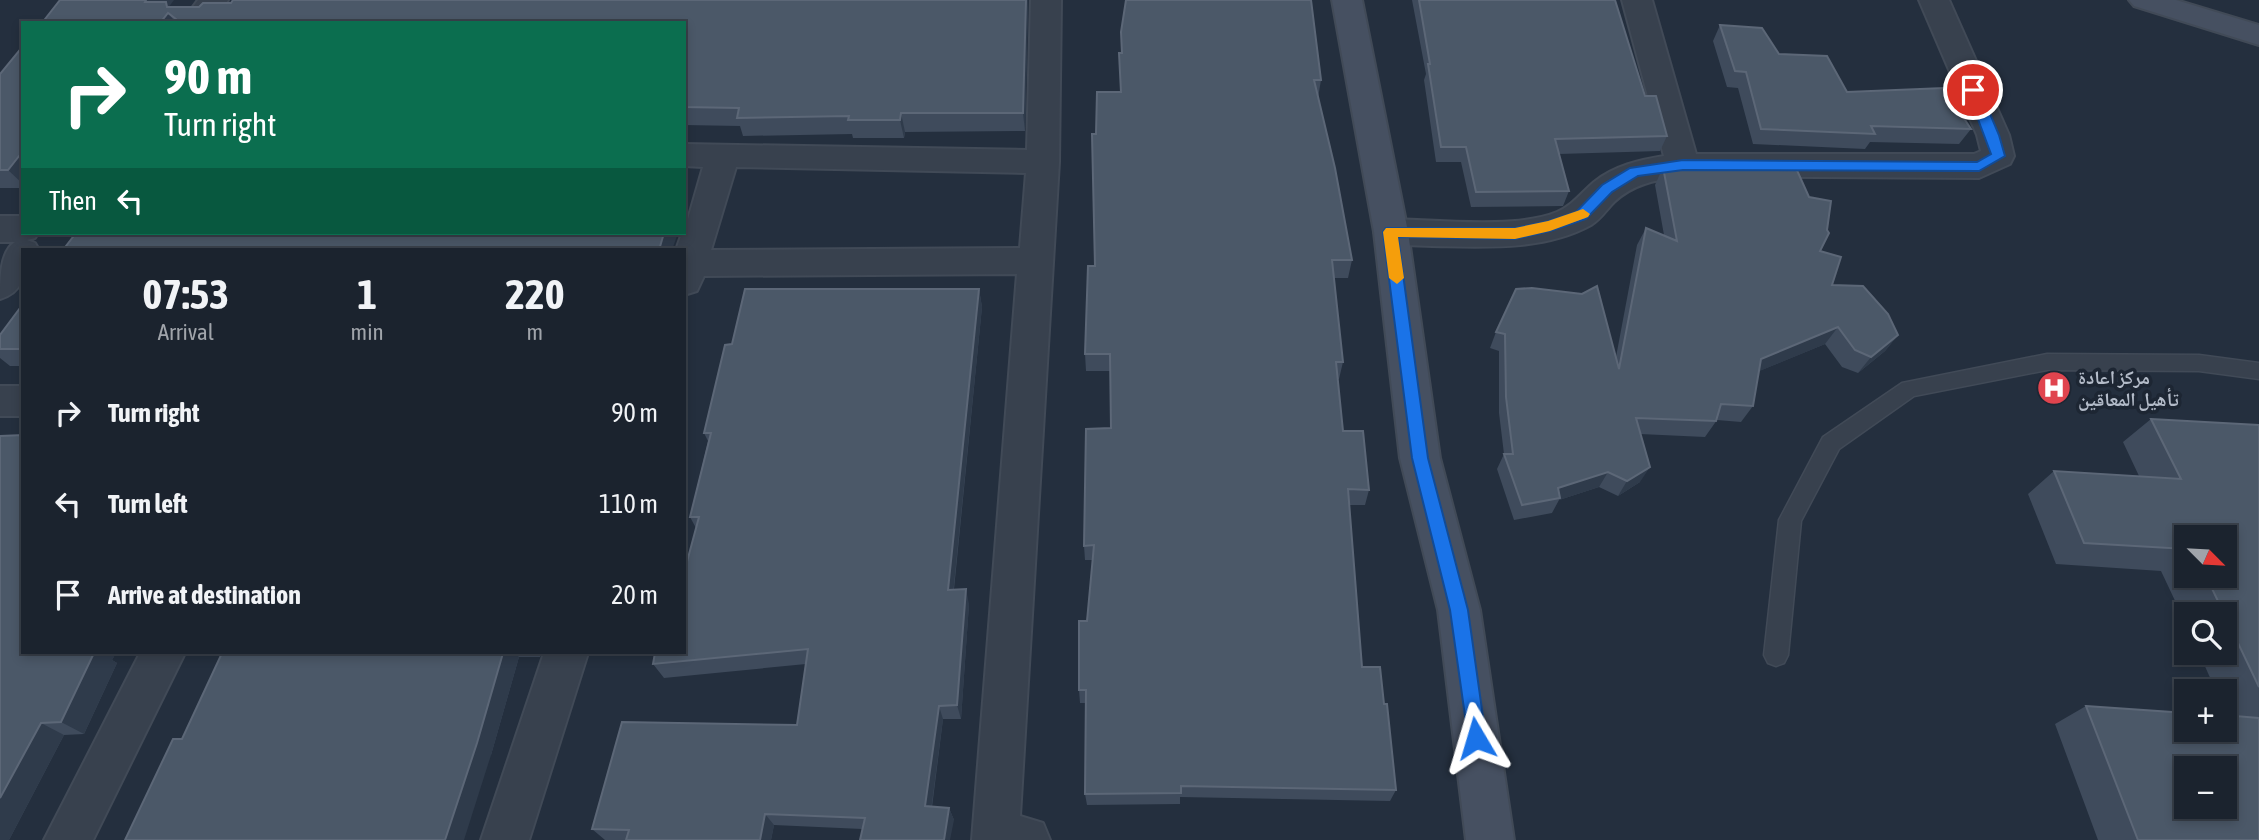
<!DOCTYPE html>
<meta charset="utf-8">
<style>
:root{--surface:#1b232e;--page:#282f3a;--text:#f1f3f6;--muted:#a0a4aa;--line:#39404a}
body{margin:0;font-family:"Asap Condensed","Noto Naskh Arabic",sans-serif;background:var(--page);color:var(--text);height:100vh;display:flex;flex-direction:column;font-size:26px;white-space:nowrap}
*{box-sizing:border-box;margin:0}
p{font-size:23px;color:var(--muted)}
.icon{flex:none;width:38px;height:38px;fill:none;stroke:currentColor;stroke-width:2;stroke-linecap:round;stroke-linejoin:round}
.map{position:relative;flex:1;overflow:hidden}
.panel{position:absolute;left:21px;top:248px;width:665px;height:406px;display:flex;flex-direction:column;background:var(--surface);border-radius:0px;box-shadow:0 4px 10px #0003,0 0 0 2px var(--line)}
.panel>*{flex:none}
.hud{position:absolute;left:21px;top:21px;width:665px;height:214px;border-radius:0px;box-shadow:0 4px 10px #0003,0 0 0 2px var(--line);background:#0b6e4f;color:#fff;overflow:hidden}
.needle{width:46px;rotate:114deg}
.controls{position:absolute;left:2174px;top:525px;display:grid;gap:14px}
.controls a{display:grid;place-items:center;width:63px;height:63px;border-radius:0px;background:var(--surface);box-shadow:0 4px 10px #0003,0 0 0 2px var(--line);font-size:35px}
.pin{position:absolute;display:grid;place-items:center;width:60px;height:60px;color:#fff;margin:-30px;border:4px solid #fff;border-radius:50%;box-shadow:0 2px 7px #0007}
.me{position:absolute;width:77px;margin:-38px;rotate:353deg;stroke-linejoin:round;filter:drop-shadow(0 0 5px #0008)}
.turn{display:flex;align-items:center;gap:24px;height:147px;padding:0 28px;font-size:32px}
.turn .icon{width:91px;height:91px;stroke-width:2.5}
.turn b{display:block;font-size:49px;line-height:60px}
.then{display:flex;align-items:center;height:66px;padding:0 28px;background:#0003;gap:14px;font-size:26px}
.eta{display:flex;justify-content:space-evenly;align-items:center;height:119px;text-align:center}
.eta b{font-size:42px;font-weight:700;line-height:49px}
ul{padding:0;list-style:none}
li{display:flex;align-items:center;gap:21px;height:91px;padding:0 28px}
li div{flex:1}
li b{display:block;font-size:26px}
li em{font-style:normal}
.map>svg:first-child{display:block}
</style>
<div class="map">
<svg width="2259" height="840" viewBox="0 0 2259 840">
<rect width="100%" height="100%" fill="#242f3e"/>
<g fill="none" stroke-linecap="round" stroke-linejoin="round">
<g stroke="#414a57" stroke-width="3">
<path id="lane" d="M2047 354 2199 355 2259 363V379L2199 371 2047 370 1914 396 1839 449 1801 521 1788 655 1784 663 1776 666 1768 663 1764 655 1779 520 1823 437 1902 383Z"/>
</g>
<g stroke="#414a57" stroke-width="4">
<g id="street">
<path d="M198 0H228L212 23H181Z"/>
<path d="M1031 0H1061L1059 162 1020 816 1043 823 1050 840H972L1017 274 704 276 697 291 684 295V250H676L682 233H684L703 167 684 166V144L1027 150ZM736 167 1026 173 1020 248 711 250Z"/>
<path d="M1622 0H1652L1696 154H1974L1981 151 1977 135 1919 0H1949L2009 135 2014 156 2010 164 1979 178 1683 176C1657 180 1634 183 1614 202 1606 210 1601 219 1591 225 1544 251 1484 247 1432 246 1414 245 1396 246 1379 241L1374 232 1379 223 1391 219C1436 220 1516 229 1557 212 1573 205 1581 193 1594 182 1614 166 1639 160 1664 156Z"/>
<path d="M0 216H23V233H38L35 238 27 240 35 243 39 250H23C23 274 26 291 0 299 0 280 0 251 15 242H0Z"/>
<rect x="0" y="386" width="23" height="30"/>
<path d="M140 653H185L93 840H44Z"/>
<path d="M544 653H588L529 840H481Z"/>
</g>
</g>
<g stroke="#414a57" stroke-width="4">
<g id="secondary">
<path d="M1332 0H1362L1408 232 1440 458 1480 610 1514 840H1466L1438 610 1400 458 1374 232Z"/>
<path d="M2129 0H2176L2259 25V45L2134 6Z"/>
</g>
</g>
<use href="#lane" fill="#38414e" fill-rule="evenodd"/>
<use href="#street" fill="#38414e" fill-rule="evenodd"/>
<use href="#secondary" fill="#465061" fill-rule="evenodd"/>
</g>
<g fill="#3f4b5c" fill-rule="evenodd">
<path d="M233 0H1028L1025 131 905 132 904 138H853L852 134 743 136 740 126 684 125V23H42L169 7H199L231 3Z"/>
<path d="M1412 0H1615L1645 96 1667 136 1660 151 1559 154 1569 191 1563 206 1471 207 1461 162H1436L1424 80 1426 74Z"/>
<path d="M1720 25 1779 54 1847 92 1971 129 1959 144 1870 142 1865 149 1753 144 1738 88 1727 87 1713 41Z"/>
<path d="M23 46V188H0V74Z"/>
<path d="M1119 53 1321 80 1318 98 1352 260 1348 278H1334L1343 362 1339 379H1337L1343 431 1369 490 1365 505H1349L1362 667 1396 790 1390 801 1180 797V804L1087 805 1085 794 1086 703H1080L1079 690 1093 560H1085L1084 546 1111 428 1110 371H1086L1085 354 1095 266 1096 134 1121 92Z"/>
<path d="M1663 167 1820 251 1832 285 1898 335 1885 351 1858 373 1842 367 1825 344 1759 371 1753 406 1741 422 1717 420 1705 437 1640 434V482L1618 496 1599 487 1559 500 1552 513 1514 520 1497 469 1504 454 1499 413V351L1490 348 1496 332 1616 357 1637 245 1646 228 1664 235 1655 185Z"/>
<path d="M979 289 982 307 954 589 969 604 961 719H943L932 807 949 808 954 820 862 829 774 825 771 840H605L592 829 797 725 806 664 664 678 653 664 684 653 696 528 690 517 708 441 704 433 732 344Z"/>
<path d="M23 304V366H10L0 358V335Z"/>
<path d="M2151 419 2259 425V840H2098L2055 724 2086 706 2227 716 2224 709V691H2216L2199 653H2224V614H2186V624L2161 571 2056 564 2028 494 2054 471 2139 476 2123 442ZM2186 537 2224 576H2186Z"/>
<path d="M23 653H116L112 660 117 663 84 734 64 735 9 840H0Z"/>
<path d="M222 653H542L540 657H519L491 755 182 739Z"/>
</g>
<g fill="#2f3b4b">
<path d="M146 0H174L168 8 145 2Z"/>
<path d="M1026 0H1028L1025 131 1023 113Z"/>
<path d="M168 13 176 23H160Z"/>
<path d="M901 113 905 132 904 138 900 120Z"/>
<path d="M23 151V184L8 170Z"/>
<path d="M664 233H678L672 250H659Z"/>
<path d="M979 289 982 307 952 604 948 590Z"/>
<path d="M1838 327 1825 344 1750 375 1761 359Z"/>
<path d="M1898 335 1885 351 1858 373 1871 357Z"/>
<path d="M1650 467 1640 482 1618 496 1627 481Z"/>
<path d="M1608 472 1599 487 1559 500 1560 498 1558 488Z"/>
<path d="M966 589 969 604 961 719 957 705Z"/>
<path d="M93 653H116L112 660 117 663 84 734 61 722Z"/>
<path d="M503 653H515L519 657 491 755 464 840H445Z"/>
<path d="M939 706 943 719 930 818 925 806Z"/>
<path d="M41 723 64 735 9 840H0V798Z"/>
<path d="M949 808 954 820 950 840H944Z"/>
<path d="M765 814 774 825 771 840H760Z"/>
</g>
<g fill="#4b5868" stroke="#5c6777" stroke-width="2" fill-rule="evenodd">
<path d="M60 0H146L145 2H166L167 7H199L203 3H231L233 0H1026L1023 113H901L900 120H848L849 116 737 118 739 108 684 107V23H181L168 13 160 23H42Z"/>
<path d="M1126 0H1311L1321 80H1314L1335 168 1352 260H1332L1343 362H1336L1343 431H1363L1369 490 1348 489 1362 667H1380L1384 704H1387L1396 790 1181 786V793L1085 794 1086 690H1079V621H1087L1094 545 1084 546 1086 429 1111 428 1110 354H1085L1088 266H1095L1092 134H1096L1097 92H1121L1119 53H1122L1121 32Z"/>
<path d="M1419 0H1615L1645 96H1656L1667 136 1555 139 1569 191 1476 192 1466 147H1441L1428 64H1430Z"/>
<path d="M1720 25 1762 28 1779 54 1827 56 1847 92 1944 88 1971 129 1871 126 1875 134 1761 129 1746 72 1735 71Z"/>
<path d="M23 46V151L8 170H0V74Z"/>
<path d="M1663 167 1796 168 1809 197 1831 201 1827 230 1829 233 1820 251 1841 257 1832 285 1863 286 1888 314 1898 335 1871 357 1855 350 1838 327 1761 359 1753 406 1721 404 1716 421 1636 418 1650 467 1627 481 1608 472 1558 488 1560 498 1522 505 1504 454H1513L1506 397 1505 334 1496 332 1516 289 1532 288 1582 294 1597 286 1619 369 1646 228 1677 241Z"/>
<path d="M76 233H664L659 250H63Z"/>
<path d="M745 289H979L948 590 966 589 957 705 939 706 925 806 949 808 944 840H860L865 818 765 814 760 840H626L629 830 592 829 622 722 797 725 808 649 653 664 655 653H684V573L699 517H690L711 433H704L725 345 732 344Z"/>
<path d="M23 304V349H0V335Z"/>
<path d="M2151 419 2259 425V687L2206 576H2224V537H2186V549L2084 543 2054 471 2181 479Z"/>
<path d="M23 435V653H94L61 722 41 723 0 798V436Z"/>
<path d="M222 653H503L477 743 445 840H125L173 739H182Z"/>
<path d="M2086 706 2186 713V730H2224V715L2259 718V840H2138ZM2186 768H2224V807H2186Z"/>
</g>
<path fill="#1a73e8" stroke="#114b97" stroke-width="2" d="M1973 86 1980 90 1999 135 2005 156 1979 171 1683 170 1638 176 1612 192 1586 219 1550 231 1515 239 1398 237 1428 458 1468 610 1486 738 1483 744 1476 747 1469 744 1450 610 1412 458 1383 232 1386 228H1515L1549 221 1576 212 1602 185 1630 168 1683 160 1977 162 1991 154 1967 90Z"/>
<path fill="#f59e0b" d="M1583 209 1590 214 1588 217 1550 231 1515 239 1398 237 1404 278 1397 284 1389 278 1383 232 1386 228H1515L1548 221Z"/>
<defs>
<g id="hospital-disc" transform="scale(1.75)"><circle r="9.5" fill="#e0444e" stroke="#1d2633"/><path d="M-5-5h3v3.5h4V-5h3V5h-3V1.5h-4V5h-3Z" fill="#fff"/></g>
</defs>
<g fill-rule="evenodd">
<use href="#hospital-disc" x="2054" y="388"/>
</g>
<g text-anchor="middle" stroke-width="7" stroke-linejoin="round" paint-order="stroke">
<g font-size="19" font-weight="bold" fill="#b4bcc9" stroke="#1d2633" text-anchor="start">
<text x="2078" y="384">مركز اعادة<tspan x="2078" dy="22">تأهيل المعاقين</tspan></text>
</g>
</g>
</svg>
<div class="controls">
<a><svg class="needle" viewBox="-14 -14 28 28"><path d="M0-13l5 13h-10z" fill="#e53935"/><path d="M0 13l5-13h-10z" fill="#a0a4aa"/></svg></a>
<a><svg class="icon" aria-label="search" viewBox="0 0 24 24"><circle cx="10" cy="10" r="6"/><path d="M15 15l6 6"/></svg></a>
<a>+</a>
<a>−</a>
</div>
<div class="pin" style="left:1973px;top:90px;background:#d93025"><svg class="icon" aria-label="arrive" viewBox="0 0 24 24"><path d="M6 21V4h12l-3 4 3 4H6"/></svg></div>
<svg class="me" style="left:1476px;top:738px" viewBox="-20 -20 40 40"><path d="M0-17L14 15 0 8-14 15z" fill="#1a73e8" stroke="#fff" stroke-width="4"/></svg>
<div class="hud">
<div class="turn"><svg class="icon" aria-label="right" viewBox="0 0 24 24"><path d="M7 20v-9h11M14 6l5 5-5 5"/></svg><div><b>90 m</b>Turn right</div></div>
<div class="then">Then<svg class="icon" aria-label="left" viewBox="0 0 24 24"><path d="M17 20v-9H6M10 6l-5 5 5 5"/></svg></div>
</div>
<section class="panel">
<div class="eta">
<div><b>07:53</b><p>Arrival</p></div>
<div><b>1</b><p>min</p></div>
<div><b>220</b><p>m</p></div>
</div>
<ul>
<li><svg class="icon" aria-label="right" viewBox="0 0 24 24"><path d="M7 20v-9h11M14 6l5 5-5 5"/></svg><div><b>Turn right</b></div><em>90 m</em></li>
<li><svg class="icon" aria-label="left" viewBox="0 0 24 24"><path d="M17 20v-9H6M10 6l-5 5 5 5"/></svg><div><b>Turn left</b></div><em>110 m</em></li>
<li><svg class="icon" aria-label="arrive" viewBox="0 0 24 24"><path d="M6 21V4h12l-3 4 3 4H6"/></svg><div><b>Arrive at destination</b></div><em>20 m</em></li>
</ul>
</section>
</div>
